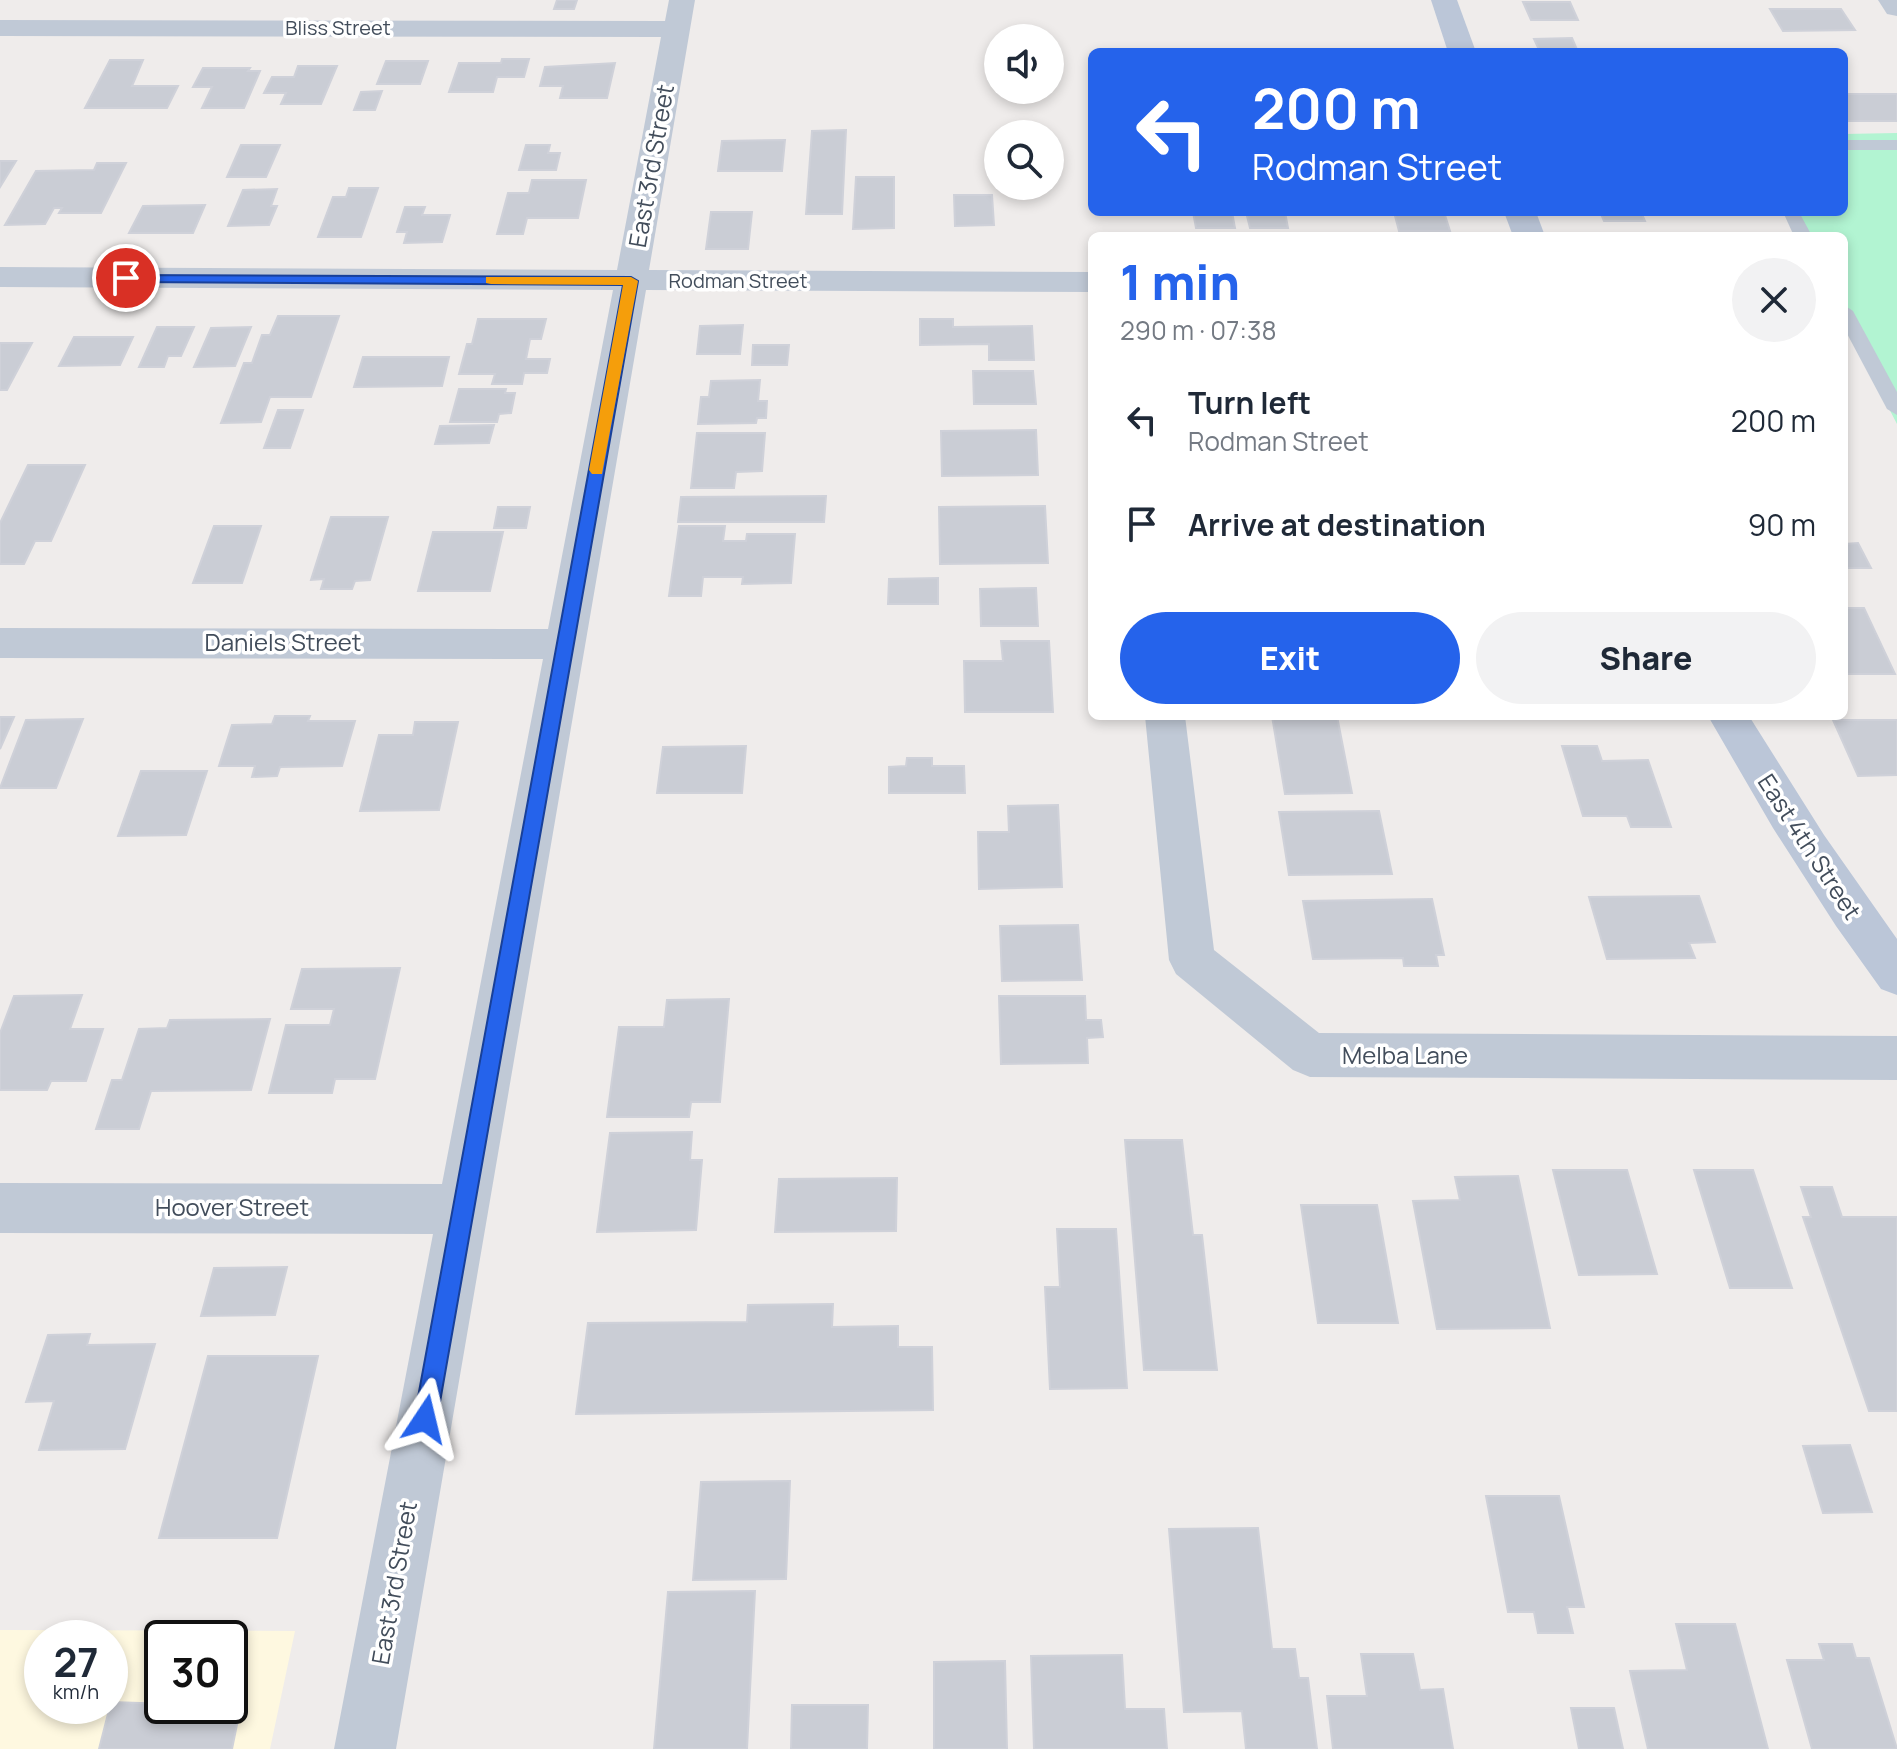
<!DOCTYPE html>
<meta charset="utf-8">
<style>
:root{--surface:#fff;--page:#f2f2f3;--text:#1f2937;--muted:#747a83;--accent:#2563eb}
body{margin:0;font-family:Manrope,sans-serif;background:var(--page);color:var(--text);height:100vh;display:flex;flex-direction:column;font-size:30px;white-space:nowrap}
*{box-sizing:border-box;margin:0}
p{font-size:26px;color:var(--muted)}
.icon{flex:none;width:44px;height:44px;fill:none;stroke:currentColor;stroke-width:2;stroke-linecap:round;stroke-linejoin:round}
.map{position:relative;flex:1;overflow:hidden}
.side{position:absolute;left:1088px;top:232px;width:760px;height:488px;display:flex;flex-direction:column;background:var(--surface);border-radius:12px;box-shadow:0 4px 12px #0003}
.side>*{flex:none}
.top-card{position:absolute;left:1088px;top:48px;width:760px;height:168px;border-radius:12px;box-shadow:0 4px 12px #0003;background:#2563eb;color:#fff;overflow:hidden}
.fabs{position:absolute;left:984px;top:24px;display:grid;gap:16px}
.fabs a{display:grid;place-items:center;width:80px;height:80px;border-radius:50%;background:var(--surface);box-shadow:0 4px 12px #0003;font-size:40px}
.speed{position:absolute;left:24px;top:1620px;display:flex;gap:16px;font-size:40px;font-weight:700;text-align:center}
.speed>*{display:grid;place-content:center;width:104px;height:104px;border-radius:50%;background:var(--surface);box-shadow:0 4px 12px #0003;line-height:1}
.speed small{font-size:20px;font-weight:400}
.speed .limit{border:4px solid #111;border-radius:12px;background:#fff;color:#111}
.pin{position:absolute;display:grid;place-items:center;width:68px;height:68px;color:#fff;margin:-34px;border:4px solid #fff;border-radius:50%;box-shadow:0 2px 8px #0007}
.me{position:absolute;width:88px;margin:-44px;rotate:10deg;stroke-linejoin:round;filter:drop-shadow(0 0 6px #0008)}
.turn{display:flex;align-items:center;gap:28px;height:168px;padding:0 32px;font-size:36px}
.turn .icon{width:104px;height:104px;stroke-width:2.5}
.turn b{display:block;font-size:56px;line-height:68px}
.round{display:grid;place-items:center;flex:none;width:84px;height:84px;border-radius:42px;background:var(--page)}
.overview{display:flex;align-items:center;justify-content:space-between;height:136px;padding:0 32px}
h1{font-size:48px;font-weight:800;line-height:60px;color:var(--accent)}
.action{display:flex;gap:16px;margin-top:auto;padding:16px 32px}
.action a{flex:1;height:92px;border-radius:48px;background:var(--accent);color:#fff;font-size:32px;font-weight:800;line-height:92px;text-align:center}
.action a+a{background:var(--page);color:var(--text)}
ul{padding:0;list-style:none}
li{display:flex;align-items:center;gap:24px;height:104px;padding:0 32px}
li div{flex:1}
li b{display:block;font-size:30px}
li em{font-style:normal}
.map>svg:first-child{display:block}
</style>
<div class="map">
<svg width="1897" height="1749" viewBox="0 0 1897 1749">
<rect width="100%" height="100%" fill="#efeceb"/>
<path fill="#fef8e0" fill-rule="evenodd" d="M0 1630 295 1631 270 1749H0ZM42 1638H110V1706H42ZM162 1638H230V1706H162Z"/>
<path fill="#b2f4d2" d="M1897 133V424L1844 322V236H1799L1787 212H1844V134Z"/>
<g fill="#cacdd5" stroke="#cfd1d9" stroke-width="2">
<path d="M557 0H577L574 9H554Z"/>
<path d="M1523 2H1570L1578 20H1531Z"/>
<path d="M1770 9H1841L1855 30 1783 31Z"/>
<path d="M1572 38 1578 52H1540L1534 39Z"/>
<path d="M502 59H529L524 77H497L493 92H449L459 63H501Z"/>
<path d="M110 60H143L132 86H178L167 108H85Z"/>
<path d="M386 61H428L420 84H377Z"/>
<path d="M615 63 607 98H560L563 86H540L545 67Z"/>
<path d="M298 66H337L321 104H281L286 93H264L272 77H294Z"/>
<path d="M203 68H250L248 71H260L244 108H202L212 87H193Z"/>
<path d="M382 91 375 110H354L361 92Z"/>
<rect x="1844" y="94" width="53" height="27"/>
<path d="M846 130 842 214H806L812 131Z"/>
<path d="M785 140 782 171H718L722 141Z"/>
<path d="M241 145H280L266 177H227Z"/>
<path d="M526 145H550L548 153H560L556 170H519Z"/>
<path d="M0 161H16L0 187Z"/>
<path d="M97 163H126L101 213H59L62 208H54L45 224 5 225 36 171 94 170Z"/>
<path d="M856 177H894V228L853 229Z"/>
<path d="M532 180H586L578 218H527L523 234H497L508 193H529Z"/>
<path d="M349 188H378L361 237H318L333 197H346Z"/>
<path d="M277 189 271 206H277L269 225 228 226 243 190Z"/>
<path d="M954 195H992L994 225 955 226Z"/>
<path d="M205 205 193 233H129L143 206Z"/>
<path d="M405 207H425L422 215H450L442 242 404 243 407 232H397Z"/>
<path d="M711 212H752L748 249H706Z"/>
<path d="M1193 212H1232L1235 228H1196Z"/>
<path d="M1246 212H1285L1288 228H1250Z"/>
<path d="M1394 212H1444L1450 231H1399Z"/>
<path d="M1600 212H1641L1645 221H1604Z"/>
<path d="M278 316H339L311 397H270L261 422 221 423 244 363H252L262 335H270Z"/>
<path d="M478 319H546L541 339H530L526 359H550L547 373H524L522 384H492L495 374H459L467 344H472Z"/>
<path d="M920 319H953V327L1032 326 1034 360H989V344L920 345Z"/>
<path d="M743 325 740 354H697L700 326Z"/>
<path d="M157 327H194L181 356H168L164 367H139Z"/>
<path d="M251 327 235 366 194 367 211 328Z"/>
<path d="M74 337H133L120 365 59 366Z"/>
<path d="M0 343H32L7 390H0Z"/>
<path d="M753 345H789L787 365H752Z"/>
<path d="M363 357H449L442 386 354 387Z"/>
<path d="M973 371H1033L1036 404H974Z"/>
<path d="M760 380 758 401H767L766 418H757L756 423 698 424 701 397H709L711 381Z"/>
<path d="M459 389H506L505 393H515L511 413 499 414 497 422H450Z"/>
<path d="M278 410H303L290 448H264Z"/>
<path d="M494 425 489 443 435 444 440 426Z"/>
<path d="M1036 430 1038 475 942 476 941 431Z"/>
<path d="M697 433H765L762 471 736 472 734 488H691Z"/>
<path d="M28 465H85L51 541H35L24 564H0V523Z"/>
<path d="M826 496 824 522H678L681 497Z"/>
<path d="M1045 506 1048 563 940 564 939 507Z"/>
<path d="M498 507H530L526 528H494Z"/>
<path d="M331 517H388L370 580 355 581 352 589H321L324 579 311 580Z"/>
<path d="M214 526H261L242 583H193Z"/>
<path d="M679 526H725L723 541H746L747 534H795L791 583 742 584 743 577H703L701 596H669Z"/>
<path d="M433 532H503L490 591H418Z"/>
<path d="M1858 543 1871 568H1844V544Z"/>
<path d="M938 578V604H888L889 579Z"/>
<path d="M1036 588 1038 626H981L980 589Z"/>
<path d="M1844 608H1864L1895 674H1844Z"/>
<path d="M1001 641H1049L1053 712H965L964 661H1003Z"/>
<path d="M275 716H310L308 721H355L342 766 280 767 277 776 252 777 255 766H219L232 725 272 724Z"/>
<path d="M1272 716H1337L1352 793 1285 794Z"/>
<path d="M0 717H14L0 749Z"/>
<path d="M83 719 56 788H0L26 720Z"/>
<path d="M1833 720H1897V775L1858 776Z"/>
<path d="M415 722H458L439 810 360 811 379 735H413Z"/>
<path d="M746 746 742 793H657L663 747Z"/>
<path d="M1562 746H1597L1602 761 1648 760 1671 827H1631L1627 816H1583Z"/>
<path d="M907 758H932V766H964L965 793H889V767L906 766Z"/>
<path d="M141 771H207L186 835 118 836Z"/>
<path d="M1058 805 1062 887 979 889 978 832H1009L1008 806Z"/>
<path d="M1379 811 1392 874 1289 875 1279 812Z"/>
<path d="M1699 896 1715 942 1689 943 1695 958 1607 959 1589 897Z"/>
<path d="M1432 899 1444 955H1436L1438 966H1404L1403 958 1313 959 1303 901Z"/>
<path d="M1078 925 1082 980 1002 981 1000 926Z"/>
<path d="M400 968 375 1079H335L332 1093H269L286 1025H330L334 1009H291L302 969Z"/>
<path d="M82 995 70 1029H103L86 1081H51L47 1090H0V1033L14 996Z"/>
<path d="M999 996H1085L1086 1020H1101L1103 1037 1087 1038 1088 1063 1001 1064Z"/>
<path d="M729 999 720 1102H691L689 1117H607L619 1027H664L667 1000Z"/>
<path d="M270 1019 251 1090 151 1091 139 1129H96L112 1080H122L139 1029 167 1028 170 1020Z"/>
<path d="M692 1132 690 1160H702L696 1230 597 1232 610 1133Z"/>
<path d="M1125 1140H1182L1193 1235H1202L1217 1370H1144Z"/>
<path d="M1553 1170H1627L1657 1274 1579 1275Z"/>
<path d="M1694 1170H1753L1792 1288H1730Z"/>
<path d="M1518 1176 1550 1328 1437 1329 1413 1201 1460 1200 1455 1177Z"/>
<path d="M897 1178 896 1231 775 1232 779 1179Z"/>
<path d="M1801 1187H1832L1842 1217H1897V1411H1869L1803 1217H1811Z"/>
<path d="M1301 1205H1377L1398 1323H1318Z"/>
<path d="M1057 1229H1116L1127 1388 1050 1389 1045 1287H1060Z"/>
<path d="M287 1267 275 1315 201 1316 214 1268Z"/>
<path d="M833 1304 832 1327 898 1326V1347H932L933 1410 576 1414 588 1323 747 1322 748 1305Z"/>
<path d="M90 1334 87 1345 155 1344 125 1449 39 1450 54 1401 26 1402 48 1335Z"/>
<path d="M208 1356H318L277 1538H159Z"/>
<path d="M1850 1445 1872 1512 1823 1513 1803 1446Z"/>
<path d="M790 1481 786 1579 693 1580 701 1482Z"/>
<path d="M1486 1496H1559L1584 1607H1567L1573 1633H1538L1534 1612H1508Z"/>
<path d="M1258 1528 1272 1649H1295L1299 1678H1308L1317 1749H1246L1242 1711 1184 1712 1169 1529Z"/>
<path d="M755 1591 747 1749H654L668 1592Z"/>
<path d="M1676 1624H1735L1768 1749H1648L1630 1671 1687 1670Z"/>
<path d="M1819 1644H1852L1856 1658H1869L1897 1749H1812L1787 1660H1824Z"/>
<path d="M1361 1654H1413L1420 1690 1443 1689 1453 1749H1333L1327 1696H1367Z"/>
<path d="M1122 1655 1125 1709H1164L1167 1749H1034L1031 1656Z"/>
<path d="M1005 1661 1007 1749H934V1662Z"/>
<path d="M242 1700 232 1749H99L111 1702 230 1706V1701Z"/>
<path d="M792 1705H868L867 1749H791Z"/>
<path d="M1571 1708H1614L1623 1749H1579Z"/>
</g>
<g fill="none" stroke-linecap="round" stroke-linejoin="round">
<g fill="#c0c9d6" fill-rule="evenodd">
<rect x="1844" y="140" width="53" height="10"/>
<path d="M1783 212H1799L1812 236H1794Z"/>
<path d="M1844 305 1853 311 1897 392V415L1887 409 1844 328Z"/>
</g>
<g fill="#c0c9d6" fill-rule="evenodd">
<path d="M669 0H695L649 270 1092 272V292L646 290 396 1749H334L433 1234 0 1233V1183L442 1184 543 659 0 658V628L548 629 613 290 0 287V267L617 270 661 37 0 36V20L665 21Z"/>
<path d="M1878 0H1897V16L1887 14Z"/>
<path d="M1145 716H1185L1214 950 1319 1033 1897 1036V1080L1310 1077 1293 1070 1176 974 1169 960Z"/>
</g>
<g fill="#bbc6d8" fill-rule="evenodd">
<path d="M1431 0H1457L1476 52H1448Z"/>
<path d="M1504 212H1536L1545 236H1513Z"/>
<path d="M1708 716H1749L1824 835 1897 939V995L1881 989 1836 926 1773 828Z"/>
</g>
</g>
<path fill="#2563eb" stroke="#184099" stroke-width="2" d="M121 275 631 277 638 281 437 1419 433 1427 425 1431 417 1427 414 1419 623 285 126 282 121 281Z"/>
<path fill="#f59e0b" d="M486 277H631L638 281 602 474H592L589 470 623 285 491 284 486 283Z"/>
<g text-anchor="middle" stroke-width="7" stroke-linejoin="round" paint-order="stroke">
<g font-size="20" fill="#424d5b" stroke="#fff">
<text x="338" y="35">Bliss Street</text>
<text x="738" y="288">Rodman Street</text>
</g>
<g font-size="24" fill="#424d5b" stroke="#fff">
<text transform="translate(652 166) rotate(-80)" y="8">East 3rd Street</text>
<text x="283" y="651">Daniels Street</text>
<text transform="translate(1809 847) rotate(57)" y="8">East 4th Street</text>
<text x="1405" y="1064">Melba Lane</text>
<text x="232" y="1216">Hoover Street</text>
<text transform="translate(395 1583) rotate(-80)" y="8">East 3rd Street</text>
</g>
</g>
</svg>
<div class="fabs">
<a><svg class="icon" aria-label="sound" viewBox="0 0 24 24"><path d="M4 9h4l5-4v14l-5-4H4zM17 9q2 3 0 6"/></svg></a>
<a><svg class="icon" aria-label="search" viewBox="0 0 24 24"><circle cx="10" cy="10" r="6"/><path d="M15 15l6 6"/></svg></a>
</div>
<div class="speed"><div>27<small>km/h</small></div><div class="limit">30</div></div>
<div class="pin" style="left:126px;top:278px;background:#d93025"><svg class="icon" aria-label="arrive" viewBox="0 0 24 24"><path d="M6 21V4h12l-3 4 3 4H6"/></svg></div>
<svg class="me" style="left:425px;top:1419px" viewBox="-20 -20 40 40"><path d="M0-17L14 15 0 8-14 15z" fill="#2563eb" stroke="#fff" stroke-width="4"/></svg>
<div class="top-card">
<div class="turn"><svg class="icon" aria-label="left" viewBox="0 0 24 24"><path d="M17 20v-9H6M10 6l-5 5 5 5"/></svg><div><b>200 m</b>Rodman Street</div></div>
</div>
<section class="side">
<div class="overview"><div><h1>1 min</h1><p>290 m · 07:38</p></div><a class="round"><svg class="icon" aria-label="close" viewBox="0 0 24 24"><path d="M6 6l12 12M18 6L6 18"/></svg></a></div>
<ul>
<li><svg class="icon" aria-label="left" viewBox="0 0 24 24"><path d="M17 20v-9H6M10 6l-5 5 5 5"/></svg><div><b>Turn left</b><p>Rodman Street</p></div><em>200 m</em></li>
<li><svg class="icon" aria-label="arrive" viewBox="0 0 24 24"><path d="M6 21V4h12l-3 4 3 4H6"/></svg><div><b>Arrive at destination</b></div><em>90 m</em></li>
</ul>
<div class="action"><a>Exit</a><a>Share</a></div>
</section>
</div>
